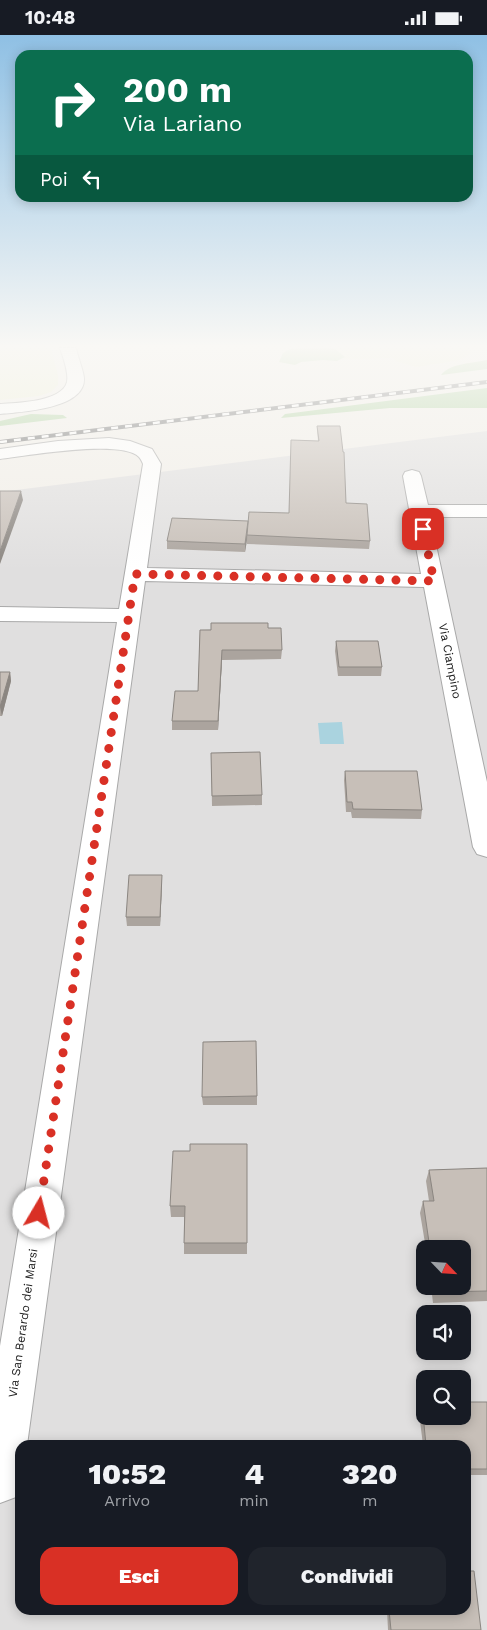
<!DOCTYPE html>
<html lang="it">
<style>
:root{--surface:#171b24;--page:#20242c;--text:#f1f3f6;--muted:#9ea1a6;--accent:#d93025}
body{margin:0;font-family:"Work Sans",sans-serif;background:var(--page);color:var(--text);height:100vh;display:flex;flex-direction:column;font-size:19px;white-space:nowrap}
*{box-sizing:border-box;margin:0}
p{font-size:16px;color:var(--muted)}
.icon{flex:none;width:28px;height:28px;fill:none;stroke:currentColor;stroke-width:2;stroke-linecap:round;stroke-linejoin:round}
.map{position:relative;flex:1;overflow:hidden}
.details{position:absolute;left:15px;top:1405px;width:456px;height:175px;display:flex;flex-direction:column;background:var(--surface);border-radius:15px;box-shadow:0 2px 12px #0003}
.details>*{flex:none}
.guide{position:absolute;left:15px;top:15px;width:458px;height:152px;border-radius:15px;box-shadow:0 2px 12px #0003;background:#0b6e4f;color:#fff;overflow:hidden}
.needle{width:32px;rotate:115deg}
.fabs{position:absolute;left:416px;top:1205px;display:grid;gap:10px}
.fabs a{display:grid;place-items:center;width:55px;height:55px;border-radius:10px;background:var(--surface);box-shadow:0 2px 12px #0003;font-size:25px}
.pin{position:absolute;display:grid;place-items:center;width:42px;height:42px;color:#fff;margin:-21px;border-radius:10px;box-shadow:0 2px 8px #0006}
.me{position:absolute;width:55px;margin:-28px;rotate:8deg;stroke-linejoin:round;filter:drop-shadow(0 0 4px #0008)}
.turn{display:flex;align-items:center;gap:18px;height:105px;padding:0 25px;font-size:22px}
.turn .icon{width:65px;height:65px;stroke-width:2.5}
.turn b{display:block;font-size:35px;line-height:42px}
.then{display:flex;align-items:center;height:48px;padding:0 25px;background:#0003;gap:10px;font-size:19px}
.eta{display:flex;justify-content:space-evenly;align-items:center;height:85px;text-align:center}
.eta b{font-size:30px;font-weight:800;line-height:35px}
.action{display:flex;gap:10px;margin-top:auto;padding:10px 25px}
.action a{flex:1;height:58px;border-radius:15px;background:var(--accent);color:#fff;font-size:20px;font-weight:800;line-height:58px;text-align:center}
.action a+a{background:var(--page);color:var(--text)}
.status{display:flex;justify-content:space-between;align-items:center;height:35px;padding:0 25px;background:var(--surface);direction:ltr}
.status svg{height:14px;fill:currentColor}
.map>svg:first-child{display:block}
</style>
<div class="status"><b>10:48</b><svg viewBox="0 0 49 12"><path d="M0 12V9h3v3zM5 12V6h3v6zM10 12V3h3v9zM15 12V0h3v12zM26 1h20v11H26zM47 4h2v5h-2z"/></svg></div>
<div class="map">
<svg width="487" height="1595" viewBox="0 0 487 1595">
<rect width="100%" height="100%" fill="#f2efe9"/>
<path fill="#e0dfdf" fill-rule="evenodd" d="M487 396V1595H0V457ZM425 1214H462V1251H425ZM425 1279H462V1316H425ZM425 1344H462V1381H425ZM20 1410H466V1575H20Z"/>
<g fill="#eef0d5">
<path d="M0 313H51L58 340V350L51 357 39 361 0 365Z"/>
<path d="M326 313H468L471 318 460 325 416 332 396 326 393 323 343 324 344 322 342 319 335 314Z"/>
</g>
<g fill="#add19e">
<path d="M327 313 335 314 345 322 337 326 323 325 301 327 295 330 279 327 283 318 290 314Z"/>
<path d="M487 325V334L441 340C450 328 474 328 487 325Z"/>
<path d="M487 353V373H390L281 383 285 379Z"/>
<path d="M31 379 63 380 67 383 0 391V386Z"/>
</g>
<path fill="#aad3df" d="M342 687 344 709H320L318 688Z"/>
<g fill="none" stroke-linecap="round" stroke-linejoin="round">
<g stroke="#a9a9a9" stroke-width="2">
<g id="minor">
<path d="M60 313H76C78 323 83 334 84 343 86 374 20 377 0 379V369C16 368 62 367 67 347 69 338 63 322 60 313Z"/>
<path d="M109 403 130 406 152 414 161 429 147 533 421 539 403 441 405 437 412 435 419 437 421 441 428 470H487V482H430L487 747V822L477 819 473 812 424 552 145 546 27 1410H20V1451L16 1462 0 1468V1311L117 587 0 586V572L119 574 143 429C142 427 141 424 139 422 121 404 26 421 0 424V414L58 406Z"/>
</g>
</g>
<use href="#minor" fill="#fff" fill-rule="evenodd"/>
<g stroke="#707070" stroke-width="4">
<path id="rail" d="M0 407 487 347"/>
</g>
<use href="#rail" stroke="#fff" stroke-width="2.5" stroke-dasharray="7" stroke-linecap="butt"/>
</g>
<g fill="#aba49e">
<path d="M317 391 346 468 370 506 369 514 247 509V505L245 517 167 514V506L248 486 289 478 318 406Z"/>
<path d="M268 593 282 615 281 624 222 625 218 695H172V686L198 656 200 595Z"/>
<path d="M336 606 382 632 381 641H338L335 616Z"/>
<path d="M0 637H10L11 646 2 681H0Z"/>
<path d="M211 718 262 760V770L212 771Z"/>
<path d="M345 736 422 775 421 784 352 783 351 777H346L344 745Z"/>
<path d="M162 849 160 891H127L126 882Z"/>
<path d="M257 1061V1070H203L202 1062Z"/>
<path d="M247 1109V1219H184V1182H171L170 1171 190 1116Z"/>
<path d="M487 1133V1266L433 1268 431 1251H462V1214H426L420 1178 423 1166H429L426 1146 429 1135Z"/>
<path d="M487 1367V1440H466V1410H423L420 1386 423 1379 462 1381Z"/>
<path d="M387 1575H466L481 1595H388Z"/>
</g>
<g fill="#8b8681">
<path d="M21 456 23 465 0 529V516Z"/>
<path d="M248 486 247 505 245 517V509Z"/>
<path d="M222 615V625L218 695V686Z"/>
<path d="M10 637 11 646 2 681 0 672Z"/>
<path d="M162 840V849L160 891V882Z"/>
</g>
<g fill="#c7bfb8" stroke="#8b8681">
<path d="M317 391H340L343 417H344L346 468 367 469 370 506 247 500 249 477 289 478 291 405 319 406Z"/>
<path d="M0 456H21L0 516Z"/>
<path d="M172 483 248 486 245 509 167 506Z"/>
<path d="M211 588H268V593H281L282 615H222L218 686H172L175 656H198L200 595H211Z"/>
<path d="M336 606H378L382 632H339Z"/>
<path d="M0 637H10L0 672Z"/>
<path d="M260 717 262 760 212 761 211 718Z"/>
<path d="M345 736H417L422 775 353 774 352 767H347Z"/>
<path d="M129 840H162L160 882H126Z"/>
<path d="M256 1006 257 1061 202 1062 203 1007Z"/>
<path d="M190 1109H247V1208H184L185 1171H170L173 1116H190Z"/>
<path d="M487 1133V1256L437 1257 436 1251H462V1214H430L423 1166H434L429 1135Z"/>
<path d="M462 1367H487V1434H466V1410H426L423 1379H425V1381H462Z"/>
<path d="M466 1536H474L481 1595H391L389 1575H466Z"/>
</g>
<linearGradient id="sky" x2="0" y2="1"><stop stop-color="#8fc0e4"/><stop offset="0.58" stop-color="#f9f8f5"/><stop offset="1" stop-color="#f9f8f5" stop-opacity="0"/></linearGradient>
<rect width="487" height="536" fill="url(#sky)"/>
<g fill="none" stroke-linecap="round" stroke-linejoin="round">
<path stroke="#d93025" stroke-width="9" stroke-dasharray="0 16.2" d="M39 1178 135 539 434 546 423 494"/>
</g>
<g text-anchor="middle" stroke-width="4" stroke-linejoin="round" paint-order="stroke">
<g font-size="12" fill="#222" stroke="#fff">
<text transform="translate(450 626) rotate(79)" y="4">Via Ciampino</text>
<text transform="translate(23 1288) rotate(-82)" y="4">Via San Berardo dei Marsi</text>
</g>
</g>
</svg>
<div class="fabs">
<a><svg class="needle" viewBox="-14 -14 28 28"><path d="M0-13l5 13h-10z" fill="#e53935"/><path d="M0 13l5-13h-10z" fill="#9ea1a6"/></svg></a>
<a><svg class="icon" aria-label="sound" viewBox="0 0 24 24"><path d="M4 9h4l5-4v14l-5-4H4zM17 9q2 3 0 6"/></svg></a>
<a><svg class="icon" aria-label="search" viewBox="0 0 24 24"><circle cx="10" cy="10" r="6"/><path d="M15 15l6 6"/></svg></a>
</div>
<div class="pin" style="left:423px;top:494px;background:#d93025"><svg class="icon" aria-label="arrive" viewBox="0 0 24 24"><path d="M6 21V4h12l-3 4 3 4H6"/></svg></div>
<svg class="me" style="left:39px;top:1178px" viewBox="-20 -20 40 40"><circle r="19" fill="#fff"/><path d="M0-13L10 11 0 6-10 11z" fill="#d93025"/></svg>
<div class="guide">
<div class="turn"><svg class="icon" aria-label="right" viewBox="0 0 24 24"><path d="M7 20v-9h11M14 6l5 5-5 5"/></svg><div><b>200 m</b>Via Lariano</div></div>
<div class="then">Poi<svg class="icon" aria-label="left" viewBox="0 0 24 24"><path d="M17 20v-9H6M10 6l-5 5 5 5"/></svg></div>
</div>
<section class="details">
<div class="eta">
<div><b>10:52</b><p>Arrivo</p></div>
<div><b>4</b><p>min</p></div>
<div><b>320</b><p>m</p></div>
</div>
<div class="action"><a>Esci</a><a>Condividi</a></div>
</section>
</div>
